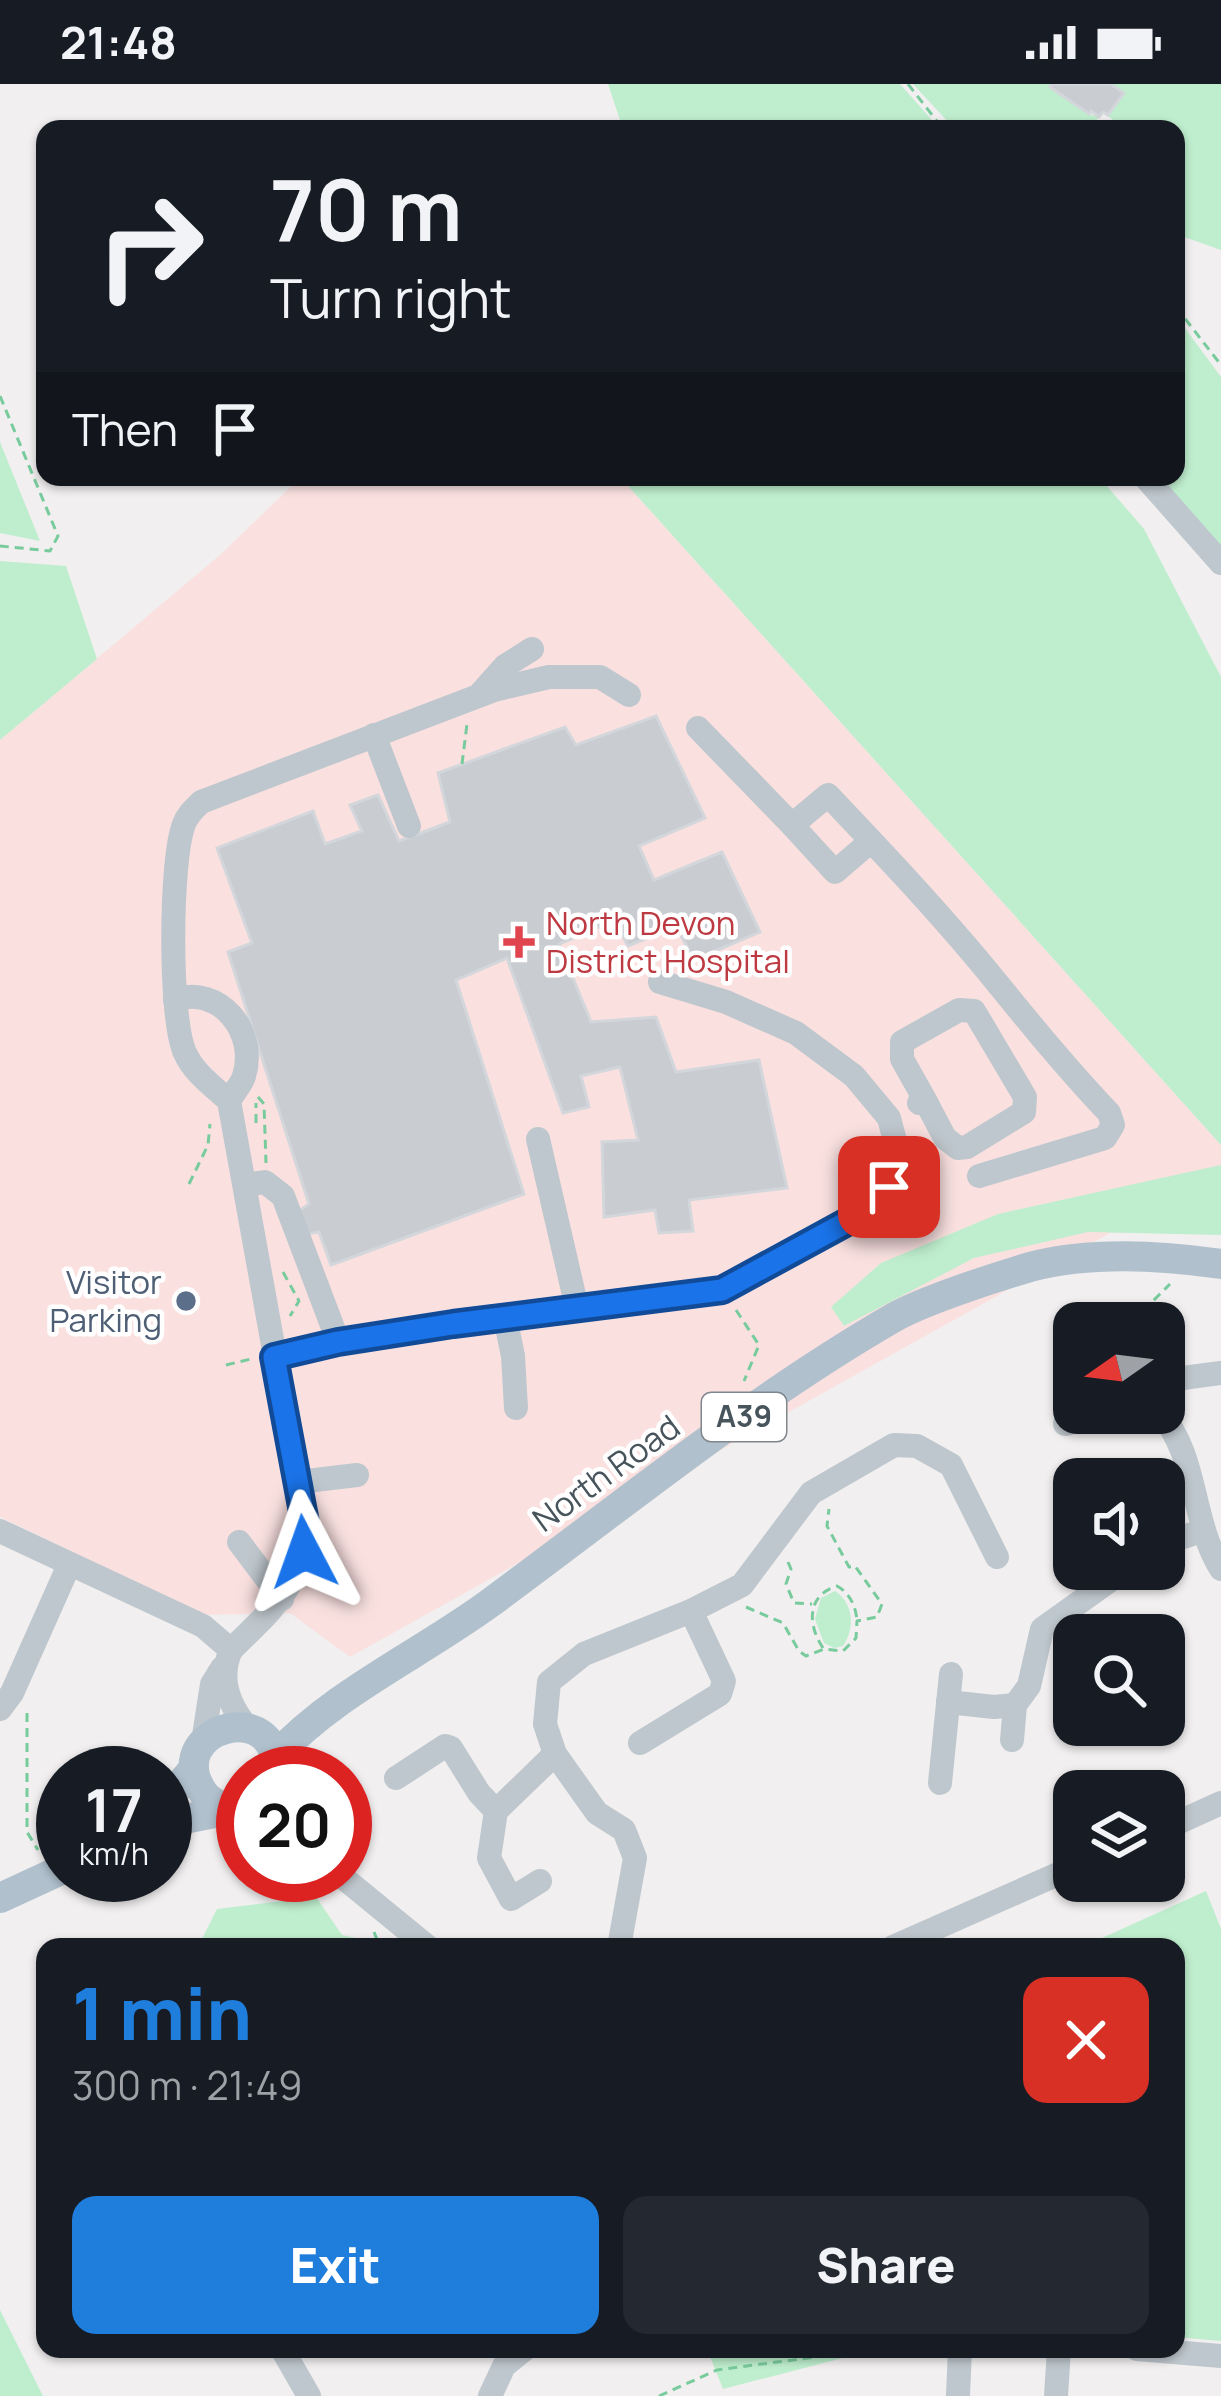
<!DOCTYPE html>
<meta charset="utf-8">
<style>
:root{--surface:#171b24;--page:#242831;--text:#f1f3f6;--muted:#9ea1a6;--accent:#1f7edc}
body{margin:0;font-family:Manrope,sans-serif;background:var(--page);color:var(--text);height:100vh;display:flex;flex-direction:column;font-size:45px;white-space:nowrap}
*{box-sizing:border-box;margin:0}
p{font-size:39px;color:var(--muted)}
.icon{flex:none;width:66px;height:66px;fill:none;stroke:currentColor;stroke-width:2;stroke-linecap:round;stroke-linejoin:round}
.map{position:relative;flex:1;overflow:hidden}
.side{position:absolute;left:36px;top:1854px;width:1149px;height:420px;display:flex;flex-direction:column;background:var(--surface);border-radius:24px;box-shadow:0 3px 9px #0004}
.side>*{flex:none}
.guide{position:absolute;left:36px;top:36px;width:1149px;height:366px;border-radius:24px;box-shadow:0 3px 9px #0004;background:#171b24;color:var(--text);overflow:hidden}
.needle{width:78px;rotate:256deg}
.fabs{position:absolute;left:1053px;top:1218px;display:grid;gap:24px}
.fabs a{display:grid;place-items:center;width:132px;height:132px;border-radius:24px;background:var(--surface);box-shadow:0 3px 9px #0004;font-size:60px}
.speed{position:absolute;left:36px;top:1662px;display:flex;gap:24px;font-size:60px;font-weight:700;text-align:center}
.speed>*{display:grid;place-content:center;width:156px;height:156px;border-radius:50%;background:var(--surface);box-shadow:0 3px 9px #0004;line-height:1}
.speed small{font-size:30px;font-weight:400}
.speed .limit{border:18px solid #d22;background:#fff;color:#111}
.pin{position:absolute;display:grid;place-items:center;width:102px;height:102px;color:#fff;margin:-51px;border-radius:24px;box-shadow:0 6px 18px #0006}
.me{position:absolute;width:132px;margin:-66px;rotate:356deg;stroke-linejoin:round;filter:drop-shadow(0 0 9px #0008)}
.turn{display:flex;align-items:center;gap:42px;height:252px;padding:0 36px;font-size:54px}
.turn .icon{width:156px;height:156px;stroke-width:2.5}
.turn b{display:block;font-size:84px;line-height:102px}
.then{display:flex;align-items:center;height:114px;padding:0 36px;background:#0003;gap:24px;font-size:45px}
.round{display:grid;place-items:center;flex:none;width:126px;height:126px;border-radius:24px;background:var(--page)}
.headline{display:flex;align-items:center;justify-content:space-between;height:204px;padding:0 36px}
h1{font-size:72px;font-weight:800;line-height:90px;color:var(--accent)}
.cta{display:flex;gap:24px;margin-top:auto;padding:24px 36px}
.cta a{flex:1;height:138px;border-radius:24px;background:var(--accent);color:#fff;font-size:48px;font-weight:800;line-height:138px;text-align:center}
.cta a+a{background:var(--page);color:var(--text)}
.status{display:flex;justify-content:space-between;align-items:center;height:84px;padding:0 60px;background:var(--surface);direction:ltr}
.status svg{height:33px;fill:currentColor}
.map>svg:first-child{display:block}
</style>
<div class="status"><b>21:48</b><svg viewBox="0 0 49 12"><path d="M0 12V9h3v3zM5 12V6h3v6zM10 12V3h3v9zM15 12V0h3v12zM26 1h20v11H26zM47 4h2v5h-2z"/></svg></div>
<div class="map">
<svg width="1221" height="2312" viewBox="0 0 1221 2312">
<rect width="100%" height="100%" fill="#f1efef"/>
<path fill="#fae1e0" d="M301 393H620L1221 1061V1087L350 1573 290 1529 205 1531 0 1433V656L220 471Z"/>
<g fill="#bfeece">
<path d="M608 0H900L940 45H888L864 41 857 45H623Z"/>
<path d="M913 0H1052L1089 30 1099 33 1090 45H1052L1043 36 949 39Z"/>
<path d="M1111 0H1221V166L1176 150V45H1113L1117 39 1108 32 1123 10Z"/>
<path d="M1176 232 1221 293V469L1153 393H1176Z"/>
<path d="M0 358 40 457 0 449Z"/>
<path d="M620 393H1099L1144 445 1221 593V1061Z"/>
<path d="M0 477 66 482 97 575 0 656Z"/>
<path d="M1221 1081V1151L1088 1148 974 1174 844 1242 831 1223 881 1179 998 1130Z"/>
<path d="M835 1507C854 1520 855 1544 843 1562L834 1564 824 1559 815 1535 821 1514Z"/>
<path d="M1206 1807 1221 1845V2257L1176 2253V1863H1082Z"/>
<path d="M316 1813 342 1851 396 1863H198L217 1825Z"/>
<path d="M0 2226 43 2312H0Z"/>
<path d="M707 2265H851L858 2270 723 2305Z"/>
</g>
<g fill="#c9ccd1" stroke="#d3d6da" stroke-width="3">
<path d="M1052 0H1111L1124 9 1108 31 1103 28 1099 33 1091 27 1089 30 1050 3Z"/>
<path d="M656 632 705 734 639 762 654 796 722 768 760 848 694 876 676 842 628 862 615 836 559 860 591 938 656 933 676 988 759 976 787 1104 689 1116 693 1147 659 1149 655 1126 604 1133 602 1058 638 1056 620 983 581 992 589 1023 563 1029 507 874 456 896 524 1110 331 1181 319 1148 298 1151 293 1131 309 1120 228 868 252 859 217 764 313 727 325 760 362 747 350 721 378 711 399 757 450 738 438 689 565 643 576 661Z"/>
</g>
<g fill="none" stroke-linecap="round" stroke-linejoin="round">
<g stroke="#78cb9c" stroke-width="3" stroke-dasharray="9 6" stroke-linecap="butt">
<path d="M908 0 943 45"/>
<path d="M1176 223 1221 281"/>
<path d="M0 312 58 452 50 467 0 462"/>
<path d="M462 680 467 640"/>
<path d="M258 1013 264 1020 266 1079"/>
<path d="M256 1039V1019"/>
<path d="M189 1100 208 1061 210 1040"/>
<path d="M283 1188 299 1217 290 1232"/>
<path d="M736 1226 759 1261 744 1297"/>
<path d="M1141 1239 1138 1232 1170 1200"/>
<path d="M226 1281 255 1274"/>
<path d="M788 1478 791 1485 786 1500 794 1519 812 1520"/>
<path d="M746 1523 783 1539 799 1567 806 1572 824 1565 843 1567 856 1554 857 1537 877 1533 882 1520 855 1482 849 1483 827 1442 829 1425"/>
<path d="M823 1564C807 1540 807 1511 837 1502 850 1509 856 1523 857 1537"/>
<path d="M27 1629V1748L38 1766"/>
<path d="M302 1791 325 1808"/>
<path d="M374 1848 380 1863"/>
<path d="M659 2312 717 2286 823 2272 843 2265"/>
</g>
<g stroke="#bec7cd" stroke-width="24">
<path d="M1145 393 1221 479"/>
<path d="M480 610 505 582 532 565"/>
<path d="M698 644 792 741"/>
<path d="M374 651 409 742"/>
<path d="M871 757 835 788 792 741 828 711C883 769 938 827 989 889 1028 937 1066 984 1109 1029L1113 1041 1105 1054 979 1092"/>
<path d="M175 916C219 900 258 948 244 992 242 1000 233 1009 229 1017"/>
<path d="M919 1019 925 1016 902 975V958L959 926 974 927 1025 1013 1024 1028 967 1063 958 1064 945 1054 925 1016"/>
<path d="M538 1055 577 1224"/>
<path d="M245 1101 265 1098 283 1112 338 1257"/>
<path d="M505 1233 513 1272 516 1324"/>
<path d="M274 1273 338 1257 453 1240 722 1206 858 1133 889 1103 895 1057 889 1034 854 992 796 949 726 918 660 898"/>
<path d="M1164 1304 1183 1294 1221 1289"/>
<path d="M1160 1329C1198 1372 1191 1437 1221 1485"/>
<path d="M1065 1340 1111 1329"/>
<path d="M298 1398 357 1391"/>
<path d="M0 1447 203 1542 231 1566C218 1595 229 1622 248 1644"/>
<path d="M239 1458 282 1515"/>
<path d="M1164 1459 1202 1447"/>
<path d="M231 1566C271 1526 301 1504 306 1444L229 1017C213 1002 194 989 185 969 169 935 170 775 184 740 187 731 195 724 201 718L494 606 549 593H600L629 611"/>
<path d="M948 1618 994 1623 1015 1621"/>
<path d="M0 1625 12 1609 69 1481"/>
<path d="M1012 1656 1015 1621 1029 1602 1042 1545 1126 1485"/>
<path d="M203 1658 212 1600 222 1584"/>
<path d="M640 1659 720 1610 724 1597 691 1527"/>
<path d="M396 1694 445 1662 451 1664 479 1709 496 1727"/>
<path d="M940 1699 951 1590"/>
<path d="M1164 1745 1221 1719"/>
<path d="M340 1791 428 1863"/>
<path d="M540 1797 511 1815 489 1774 496 1727 555 1670"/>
<path d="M619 1863 635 1774 624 1746 597 1729 555 1670 545 1640 549 1598 584 1570 691 1527 742 1501 811 1409 894 1361 917 1362 951 1381 997 1473"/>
<path d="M893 1863 1074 1783"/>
<path d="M282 2265 309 2312"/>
<path d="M1137 2265 1221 2272"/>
<path d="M490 2312 504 2282 525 2265"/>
<path d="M958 2312 960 2265"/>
<path d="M1056 2312 1059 2265"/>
</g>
<g stroke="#b0c0cd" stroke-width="30">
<path d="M275 1673C335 1608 419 1571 490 1519 622 1422 751 1316 893 1234 922 1217 996 1193 1030 1183 1091 1167 1159 1171 1221 1180"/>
<path d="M165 1719 194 1684"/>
<path d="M243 1724C226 1725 210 1721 201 1705 164 1644 280 1611 276 1689"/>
<path d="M165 1739 234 1725"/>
<path d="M0 1814 63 1785"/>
</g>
</g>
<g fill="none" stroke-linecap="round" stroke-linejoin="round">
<g stroke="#114b97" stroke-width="30">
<path id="route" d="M304 1468 306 1444 274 1273 338 1258 453 1240 722 1206 858 1132 889 1103"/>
</g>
<use href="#route" stroke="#1a73e8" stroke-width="21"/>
</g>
<path fill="#e0444e" stroke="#fff" stroke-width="4.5" d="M513 840h12v12h12v12h-12v12h-12v-12h-12v-12h12z"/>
<circle fill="#5c6f8a" stroke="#fff" stroke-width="4.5" cx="186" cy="1217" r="12"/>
<g text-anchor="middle" stroke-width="9" stroke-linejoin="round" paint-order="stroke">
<rect fill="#fff" stroke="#7f878d" stroke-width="3" x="702" y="1309" width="84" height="48" rx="9"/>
<g font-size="30" font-weight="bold" fill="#48545c">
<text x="744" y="1343">A39</text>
</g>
<g font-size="33" fill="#be3a42" stroke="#fff" text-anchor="start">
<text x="546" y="851">North Devon<tspan x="546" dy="38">District Hospital</tspan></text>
</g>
<g font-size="33" fill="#4e5e75" stroke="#fff" text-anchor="end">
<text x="162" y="1210">Visitor<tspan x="162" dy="38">Parking</tspan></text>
</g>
<g font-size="33" fill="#48545c" stroke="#fff">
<text transform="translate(606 1389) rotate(-36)" y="12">North Road</text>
</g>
</g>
</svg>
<div class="fabs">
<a><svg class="needle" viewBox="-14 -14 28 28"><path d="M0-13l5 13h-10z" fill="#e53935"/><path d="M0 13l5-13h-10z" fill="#9ea1a6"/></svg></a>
<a><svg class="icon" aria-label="sound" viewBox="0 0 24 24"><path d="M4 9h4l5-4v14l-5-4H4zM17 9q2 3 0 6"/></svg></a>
<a><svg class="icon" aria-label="search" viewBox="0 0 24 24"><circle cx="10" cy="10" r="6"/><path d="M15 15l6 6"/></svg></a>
<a><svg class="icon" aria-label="layers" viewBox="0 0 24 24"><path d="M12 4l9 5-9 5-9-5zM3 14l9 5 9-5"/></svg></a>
</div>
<div class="speed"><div>17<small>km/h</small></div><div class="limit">20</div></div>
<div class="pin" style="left:889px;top:1103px;background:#d93025"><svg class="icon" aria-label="arrive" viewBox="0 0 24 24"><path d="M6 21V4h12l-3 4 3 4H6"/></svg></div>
<svg class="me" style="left:304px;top:1468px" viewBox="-20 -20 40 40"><path d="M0-17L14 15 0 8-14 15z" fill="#1a73e8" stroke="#fff" stroke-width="4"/></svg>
<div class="guide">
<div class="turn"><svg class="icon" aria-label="right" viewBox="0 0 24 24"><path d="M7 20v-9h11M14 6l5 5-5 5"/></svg><div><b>70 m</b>Turn right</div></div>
<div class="then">Then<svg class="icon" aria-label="arrive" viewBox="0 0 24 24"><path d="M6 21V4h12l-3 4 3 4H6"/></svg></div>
</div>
<section class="side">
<div class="headline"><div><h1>1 min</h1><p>300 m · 21:49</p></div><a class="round" style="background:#d93025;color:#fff"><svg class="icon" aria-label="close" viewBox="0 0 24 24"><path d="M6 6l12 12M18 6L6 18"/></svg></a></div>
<div class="cta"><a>Exit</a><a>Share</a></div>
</section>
</div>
